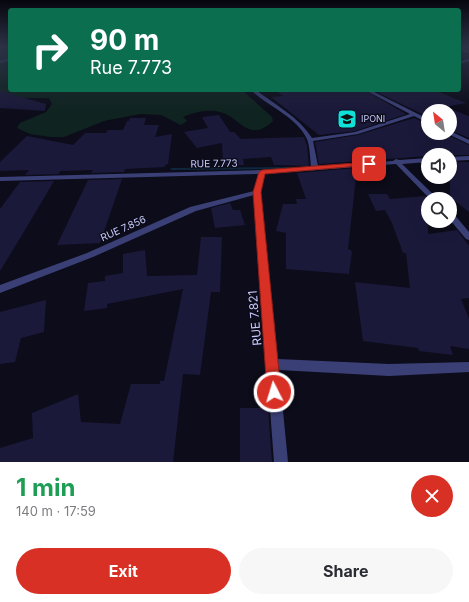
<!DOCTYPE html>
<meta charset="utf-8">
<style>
:root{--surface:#fff;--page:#f7f7f7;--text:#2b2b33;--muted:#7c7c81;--accent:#d93025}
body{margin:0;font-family:Inter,sans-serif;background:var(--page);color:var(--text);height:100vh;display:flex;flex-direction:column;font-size:15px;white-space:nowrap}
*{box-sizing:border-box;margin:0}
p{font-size:13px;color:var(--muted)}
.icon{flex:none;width:22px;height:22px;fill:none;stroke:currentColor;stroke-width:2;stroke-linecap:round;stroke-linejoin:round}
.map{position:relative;height:462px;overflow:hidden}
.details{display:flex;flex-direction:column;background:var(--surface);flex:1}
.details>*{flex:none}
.guide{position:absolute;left:8px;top:8px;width:453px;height:84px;border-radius:4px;box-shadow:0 4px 16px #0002;background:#0b6e4f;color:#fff;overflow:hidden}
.needle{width:26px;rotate:330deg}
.tools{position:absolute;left:421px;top:104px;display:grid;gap:8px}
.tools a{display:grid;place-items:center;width:36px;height:36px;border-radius:50%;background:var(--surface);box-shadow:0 4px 16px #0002;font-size:20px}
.pin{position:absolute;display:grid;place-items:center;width:34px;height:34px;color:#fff;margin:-17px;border-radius:8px;box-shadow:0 2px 6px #0006}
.me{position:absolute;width:44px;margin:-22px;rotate:355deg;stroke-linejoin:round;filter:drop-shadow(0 0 3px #0008)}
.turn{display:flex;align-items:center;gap:14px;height:84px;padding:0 16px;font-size:18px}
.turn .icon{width:52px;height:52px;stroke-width:2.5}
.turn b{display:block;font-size:28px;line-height:34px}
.round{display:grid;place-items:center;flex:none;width:42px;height:42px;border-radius:21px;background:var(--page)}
.head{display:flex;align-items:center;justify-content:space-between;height:68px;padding:0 16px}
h1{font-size:24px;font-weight:700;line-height:30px;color:#1e9e55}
.cta{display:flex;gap:8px;margin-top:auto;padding:8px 16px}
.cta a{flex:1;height:46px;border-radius:24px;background:var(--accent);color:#fff;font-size:16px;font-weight:700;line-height:46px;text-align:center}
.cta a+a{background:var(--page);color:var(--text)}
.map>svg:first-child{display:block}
</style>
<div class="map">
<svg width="469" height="462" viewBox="0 0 469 462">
<rect width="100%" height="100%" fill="#0c0c1a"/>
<path fill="#0f2420" d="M10 47V90H242L272 117 273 121C249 144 240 117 220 112 209 109 194 112 183 117L187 121 181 125 161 115 140 114 104 121 64 137H51L30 134 17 128 20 123 46 112 52 104 49 98H29L0 104V48Z"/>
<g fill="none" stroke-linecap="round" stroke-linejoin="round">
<g fill="#0e273c" fill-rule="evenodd">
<path d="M377 166 379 167V168L350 171 348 170 350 169Z"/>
<path d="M288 167 290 168V169L172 170 170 169 172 168Z"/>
</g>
</g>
<g fill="#1b193a">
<path d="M275 90H364L406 114 355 131 319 135 271 97 283 96Z"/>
<path d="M373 90H434L466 103 445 107 469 116V138L450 130V111H428V117Z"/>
<path d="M0 91 46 104 45 111 0 108Z"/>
<path d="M219 115 230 132H234L241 139 304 137 307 146 309 166 274 165 271 157 243 159 244 165H223L222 143 197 148 184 132 208 128 202 117Z"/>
<path d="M130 118H146L144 125H159L155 137 172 134 168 164 165 165V167L125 169 124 172 91 173 93 170 60 171 59 174 25 175 29 170 0 171V162L27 136 73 145 85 133H106L108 130H123L127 121H129Z"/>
<path d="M414 118 428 124V133H446L447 135 469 145V155H428V156L319 164 315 142 358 135Z"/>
<path d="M450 162H469V212L450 197Z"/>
<path d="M357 168 348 249 352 251 349 274 286 269V233L276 231 283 204H297L296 199H306L297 173Z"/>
<path d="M122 179 100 243 57 245 88 180Z"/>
<path d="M54 181 22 235 0 271V209L20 182Z"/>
<path d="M368 194H387L390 199 425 196 428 199V234L457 230 469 246V298L461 299 469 319V349L450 346 453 355 419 351 418 348 363 341 355 282 410 288 406 253H403L392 223 385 210 376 211Z"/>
<path d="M230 203 233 210H240L245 225 215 228 211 208Z"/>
<path d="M201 237H222L220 292H211L200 375 183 374 173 462H0V448L33 438 32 413 78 394 81 422 120 424 131 384H160V381H164L183 289 107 304V308L84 311 88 283 105 281V276L123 273V254L145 250 147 276 197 275Z"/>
<path d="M46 300 44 332 21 338 15 362 0 364V312Z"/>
<path d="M240 408H268L272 462H240Z"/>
</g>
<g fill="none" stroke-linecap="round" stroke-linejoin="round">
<g fill="#3a4076" fill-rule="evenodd">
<path d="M459 48 469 51V53L459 50Z"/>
<path d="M10 58V60L0 63V61Z"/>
<path d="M469 59V61L459 64V62Z"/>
<path d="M251 90H256C275 105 298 116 312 138L355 132 410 114 365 90H370L428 119V123L414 116 358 134 313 141 318 166 393 161 396 159 399 160 428 158V162L402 164 438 199H430L396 164 265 174 260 192 278 359 389 364 469 362V372L389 376 279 370 288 462H274L254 195 196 211 93 257 0 293V285L87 253 190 207 254 191 258 174 0 181V177L262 170 311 167C310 158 310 147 307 139 296 116 268 107 251 90Z"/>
<path d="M450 131 469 140V144L448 134 447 133H450Z"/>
<path d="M469 156V160L450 161V157Z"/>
<path d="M450 213H453L469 232V240L466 239 450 220Z"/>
</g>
</g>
<linearGradient id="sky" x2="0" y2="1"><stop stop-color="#07070e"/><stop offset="0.42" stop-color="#2e3449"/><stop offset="1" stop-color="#2e3449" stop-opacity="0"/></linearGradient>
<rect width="469" height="111" fill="url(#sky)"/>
<path fill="#d93025" stroke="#8d1f18" d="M369 162H371V165L265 174 261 192 281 392 279 397 274 399 269 397 267 392 253 192 259 172 262 170Z"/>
<defs>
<g id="school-square" transform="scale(1)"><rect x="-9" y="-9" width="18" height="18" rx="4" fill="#0fe1d9" stroke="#0c0c1a"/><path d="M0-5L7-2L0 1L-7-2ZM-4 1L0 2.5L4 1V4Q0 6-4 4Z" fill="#111"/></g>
</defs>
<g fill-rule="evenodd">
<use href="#school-square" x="347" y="119"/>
</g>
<g text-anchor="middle" stroke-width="3" stroke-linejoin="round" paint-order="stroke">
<g font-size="9" fill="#c9cafb" stroke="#0c0c1a" text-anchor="start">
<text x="361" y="122">IPONI</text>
</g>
<g font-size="10" fill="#c9cafb" stroke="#0c0c1a">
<text transform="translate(214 163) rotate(-1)" y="4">RUE 7.773</text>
<text transform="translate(123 228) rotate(-24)" y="4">RUE 7.856</text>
</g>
<g font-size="12" fill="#c9cafb" stroke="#0c0c1a">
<text transform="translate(255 318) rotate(-95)" y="4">RUE 7.821</text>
</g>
</g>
</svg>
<div class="tools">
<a><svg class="needle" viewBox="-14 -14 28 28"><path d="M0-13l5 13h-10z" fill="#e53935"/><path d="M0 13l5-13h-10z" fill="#7c7c81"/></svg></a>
<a><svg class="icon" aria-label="sound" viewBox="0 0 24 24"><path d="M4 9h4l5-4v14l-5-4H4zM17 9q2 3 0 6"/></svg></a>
<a><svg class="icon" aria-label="search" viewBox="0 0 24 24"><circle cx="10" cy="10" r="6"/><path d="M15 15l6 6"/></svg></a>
</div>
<div class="pin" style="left:369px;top:164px;background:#d93025"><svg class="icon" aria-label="arrive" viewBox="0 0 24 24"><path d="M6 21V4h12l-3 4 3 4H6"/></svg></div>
<svg class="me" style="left:274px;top:392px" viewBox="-20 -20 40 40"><circle r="17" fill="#d93025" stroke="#fff" stroke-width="3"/><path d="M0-11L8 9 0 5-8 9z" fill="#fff"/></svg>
<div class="guide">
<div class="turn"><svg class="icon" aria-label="right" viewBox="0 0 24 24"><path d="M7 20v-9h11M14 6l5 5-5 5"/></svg><div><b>90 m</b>Rue 7.773</div></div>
</div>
</div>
<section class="details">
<div class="head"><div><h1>1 min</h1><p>140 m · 17:59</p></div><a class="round" style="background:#d93025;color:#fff"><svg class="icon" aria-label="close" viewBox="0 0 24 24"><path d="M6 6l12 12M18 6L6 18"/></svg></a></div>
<div class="cta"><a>Exit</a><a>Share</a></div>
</section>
